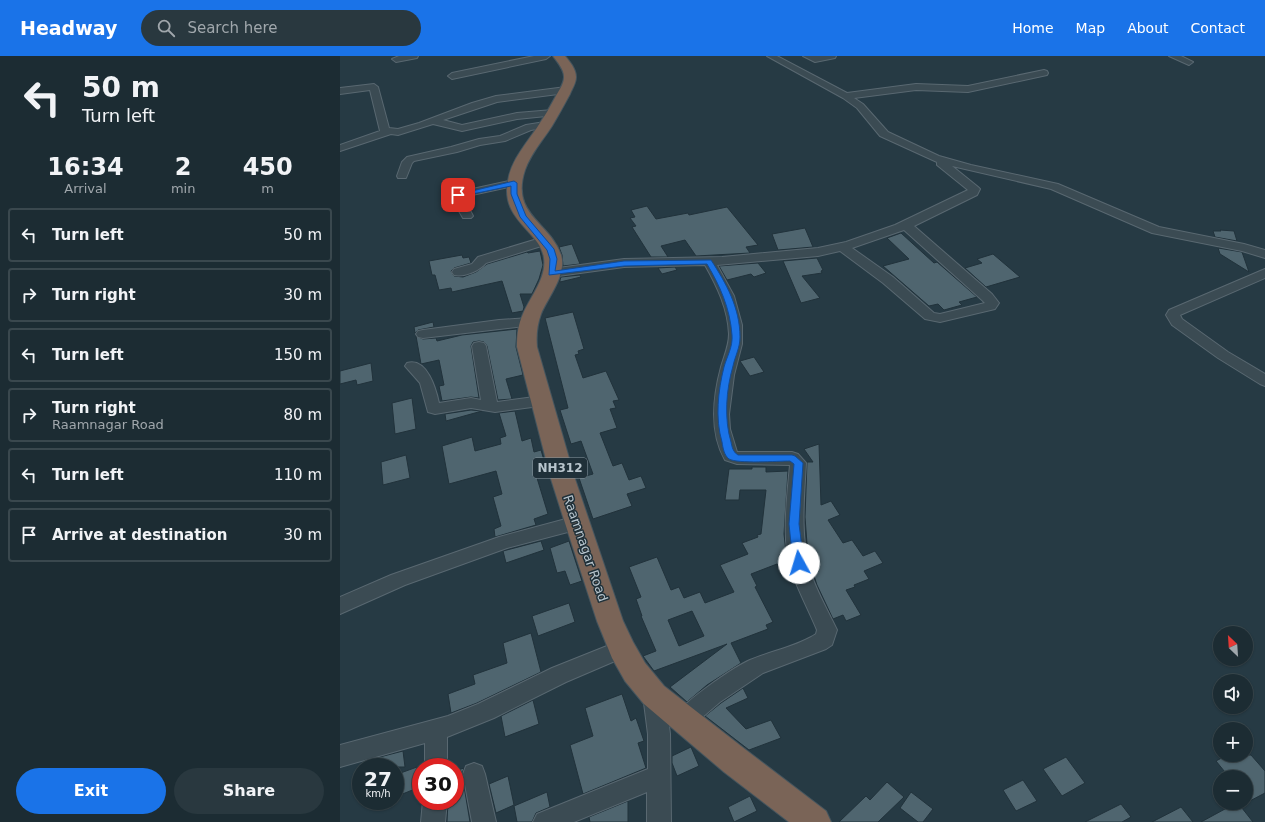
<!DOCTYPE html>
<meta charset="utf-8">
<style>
:root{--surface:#1c2c33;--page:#29383f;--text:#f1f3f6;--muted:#a0a7ac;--line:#3a484e;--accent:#1a73e8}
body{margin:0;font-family:"DejaVu Sans",sans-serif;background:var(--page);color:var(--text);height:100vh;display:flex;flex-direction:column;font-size:15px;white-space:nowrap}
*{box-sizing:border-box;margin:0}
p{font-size:13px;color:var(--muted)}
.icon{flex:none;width:22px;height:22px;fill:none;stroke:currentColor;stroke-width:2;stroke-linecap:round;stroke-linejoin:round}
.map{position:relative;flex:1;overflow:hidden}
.side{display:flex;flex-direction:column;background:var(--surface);width:340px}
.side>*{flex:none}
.hud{background:#1c2c33;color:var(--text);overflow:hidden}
.needle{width:26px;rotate:335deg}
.tools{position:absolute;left:873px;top:570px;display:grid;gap:8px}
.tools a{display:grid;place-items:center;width:40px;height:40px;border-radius:50%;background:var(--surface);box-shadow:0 1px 3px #0004,0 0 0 1px var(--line);font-size:20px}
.speed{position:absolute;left:12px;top:702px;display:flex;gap:8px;font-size:20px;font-weight:700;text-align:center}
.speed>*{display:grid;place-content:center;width:52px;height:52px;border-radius:50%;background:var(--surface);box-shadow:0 1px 3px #0004,0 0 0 1px var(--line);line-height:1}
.speed small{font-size:10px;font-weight:400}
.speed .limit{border:6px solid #d22;background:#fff;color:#111}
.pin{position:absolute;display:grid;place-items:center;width:34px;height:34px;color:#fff;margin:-17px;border-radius:8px;box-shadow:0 2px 6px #0006}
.me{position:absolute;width:44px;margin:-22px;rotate:354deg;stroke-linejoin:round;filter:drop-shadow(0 0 3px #0008)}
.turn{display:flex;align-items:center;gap:14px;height:84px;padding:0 16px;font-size:18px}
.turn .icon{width:52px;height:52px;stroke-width:2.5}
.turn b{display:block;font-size:28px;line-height:34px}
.eta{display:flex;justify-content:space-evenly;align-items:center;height:68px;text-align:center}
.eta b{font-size:24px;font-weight:800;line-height:28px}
.cta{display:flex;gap:8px;margin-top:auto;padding:8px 16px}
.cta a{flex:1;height:46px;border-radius:24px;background:var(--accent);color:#fff;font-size:16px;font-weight:800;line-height:46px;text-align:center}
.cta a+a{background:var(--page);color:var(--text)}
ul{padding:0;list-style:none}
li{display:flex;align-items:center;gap:12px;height:54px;margin:0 8px 6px;padding:0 8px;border:2px solid var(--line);border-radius:4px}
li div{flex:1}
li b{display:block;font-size:15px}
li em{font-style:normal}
header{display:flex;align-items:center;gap:24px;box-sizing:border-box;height:56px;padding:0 20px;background:var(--accent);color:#fff}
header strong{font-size:19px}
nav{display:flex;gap:22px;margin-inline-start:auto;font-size:14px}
.search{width:280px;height:36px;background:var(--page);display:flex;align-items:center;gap:10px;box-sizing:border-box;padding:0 14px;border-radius:22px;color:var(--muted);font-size:15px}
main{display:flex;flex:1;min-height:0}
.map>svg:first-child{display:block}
</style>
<header>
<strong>Headway</strong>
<div class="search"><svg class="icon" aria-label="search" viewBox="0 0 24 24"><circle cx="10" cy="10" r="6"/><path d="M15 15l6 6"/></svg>Search here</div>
<nav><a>Home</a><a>Map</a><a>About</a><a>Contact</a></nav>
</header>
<main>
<section class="side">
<div class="hud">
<div class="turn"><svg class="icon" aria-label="left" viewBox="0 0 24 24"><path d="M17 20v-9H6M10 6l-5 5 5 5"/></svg><div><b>50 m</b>Turn left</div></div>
</div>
<div class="eta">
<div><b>16:34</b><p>Arrival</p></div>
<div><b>2</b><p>min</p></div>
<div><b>450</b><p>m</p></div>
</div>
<ul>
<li><svg class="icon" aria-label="left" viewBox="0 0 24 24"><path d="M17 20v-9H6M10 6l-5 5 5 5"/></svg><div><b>Turn left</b></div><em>50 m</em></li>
<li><svg class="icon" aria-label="right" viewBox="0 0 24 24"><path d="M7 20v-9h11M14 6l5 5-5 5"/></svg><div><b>Turn right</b></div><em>30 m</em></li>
<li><svg class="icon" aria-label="left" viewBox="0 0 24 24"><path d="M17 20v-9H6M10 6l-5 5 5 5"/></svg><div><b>Turn left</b></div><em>150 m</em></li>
<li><svg class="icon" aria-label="right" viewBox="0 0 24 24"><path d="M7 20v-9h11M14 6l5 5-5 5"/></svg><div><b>Turn right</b><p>Raamnagar Road</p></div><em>80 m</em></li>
<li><svg class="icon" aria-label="left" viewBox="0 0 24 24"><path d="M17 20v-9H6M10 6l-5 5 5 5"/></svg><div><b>Turn left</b></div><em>110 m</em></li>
<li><svg class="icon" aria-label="arrive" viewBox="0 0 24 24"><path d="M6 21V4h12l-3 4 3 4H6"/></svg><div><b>Arrive at destination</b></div><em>30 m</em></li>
</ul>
<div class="cta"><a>Exit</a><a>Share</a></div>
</section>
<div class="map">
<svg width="925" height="766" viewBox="0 0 925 766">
<rect width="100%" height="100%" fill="#263a44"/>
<g fill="#4f656f" stroke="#21323b" fill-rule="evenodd">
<path d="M307 150 316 163 348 157 349 159 387 151 418 189 406 191 410 197 356 200 345 184 321 190 328 201H311L292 171 296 170 290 162 295 161 291 154Z"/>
<path d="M465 172 473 191 438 194 432 178Z"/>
<path d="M880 174 894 175 897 185 875 181 873 175H881Z"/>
<path d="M561 177 594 207 597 206 637 241 619 246 622 249 604 254 598 248 589 250 543 210 569 203 547 182Z"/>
<path d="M232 188 240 208 223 210 222 199 219 191Z"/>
<path d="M878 192 902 196 909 216 880 198Z"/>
<path d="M200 195 203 209 199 223 192 238H180L184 251 183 255 172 257 162 225 112 236 111 232 99 234 95 219H92L89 205 122 199 123 202 129 201 131 207 114 212 111 215 114 220 123 221 136 216 147 208 187 196 188 197Z"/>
<path d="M653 198 680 221 646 231 625 212 642 207 637 203Z"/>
<path d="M477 202 483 214 481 215 482 217 462 220 480 242 461 247 443 205Z"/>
<path d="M418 207 426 217 414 221 411 218 387 224 379 210Z"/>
<path d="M335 211 337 214 322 218 318 212Z"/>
<path d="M240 219 241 221 220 226V224L221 221Z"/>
<path d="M233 256 244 293 238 295 239 298 235 299 243 322 266 315 279 344 273 345 276 352 270 353 277 372 260 377 273 410 282 407 289 424 301 420 306 432 287 438 292 450 253 463 239 422 253 418 241 385 231 388 220 354 228 352 205 262Z"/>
<path d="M93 266 94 271 78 274 75 277 74 271Z"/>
<path d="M177 273 176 291 183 319 166 323 172 343 158 344 147 290 144 286 139 285 133 286 131 290 139 342 131 341 102 345 99 330 104 329 99 304 81 308 76 280 83 283 96 282 97 285 122 279Z"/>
<path d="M414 301 424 316 410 320 400 305Z"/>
<path d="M31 307 33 325 17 329 16 324 0 328V315Z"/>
<path d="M72 342 76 373 55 378 52 347Z"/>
<path d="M131 354 142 355 106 365 105 358Z"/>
<path d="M175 355 182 385 191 382 194 396 201 394 208 418 197 422 208 458 194 463 196 469 155 481 154 473 161 470 153 441 162 438 156 415 109 428 102 390 132 381 135 395 161 388 160 382 166 380 159 357Z"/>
<path d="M479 388 481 449 491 445 500 459 488 464 503 487 512 484 523 500 535 495 543 507 524 515 529 523 514 529 515 531 506 534 521 559 506 565 503 559 493 563 477 529 468 501 465 461 467 406H473L464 393Z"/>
<path d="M66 399 70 422 43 429 41 406Z"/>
<path d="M412 411H426V416L448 415 444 478 447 505 450 517 444 520 437 508 411 518 417 530 415 531 433 566 426 569 428 573 391 587 401 607 367 629 347 646 330 631 387 588 314 615 303 600 316 595 301 560H302L296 543 301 541 289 511 317 501 331 534 339 531 344 542 360 536 365 547 394 536 380 509 408 498 402 487 418 481 417 479 421 478 426 434H400L399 444H385L389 413H412ZM352 555 364 580 339 590 328 564Z"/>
<path d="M201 485 204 494 166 507 163 495Z"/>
<path d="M229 485 242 525 230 529 225 515 217 517 210 492Z"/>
<path d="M229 547 235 566 198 580 192 560Z"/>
<path d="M191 577 201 616 137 647 111 657 108 638 135 628 133 619 167 607 163 587Z"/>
<path d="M403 632 408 642 386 652 406 673 431 664 441 682 409 694 365 660 381 647Z"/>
<path d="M282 638 291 665 296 662 304 685 298 687 306 712 243 738 230 689 253 680 245 652Z"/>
<path d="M193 644 199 668 165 681 161 660Z"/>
<path d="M351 691 359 710 337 720 332 707V700Z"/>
<path d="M63 695 65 711H37L36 702Z"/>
<path d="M887 699H911L925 715V737L906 747V721H889L876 705Z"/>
<path d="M726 701 745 727 722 740 703 713Z"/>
<path d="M77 711 80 731 55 741V719Z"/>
<path d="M124 712 122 718 130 766H107L108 745H115V715Z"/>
<path d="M168 720 174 749 156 757 149 728Z"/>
<path d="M683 724 697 745 676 755 663 734Z"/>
<path d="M547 726 564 741 538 766H499L526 740 530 744Z"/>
<path d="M207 736 210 751 196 757 192 766H177L174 750Z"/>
<path d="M571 736 593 753 583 766H578L560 752Z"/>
<path d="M410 740 417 755 394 766 388 751Z"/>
<path d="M288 745V766H250L249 761Z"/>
<path d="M896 747H898L913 766H861Z"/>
<path d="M781 748 791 761 782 766H745Z"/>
<path d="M841 751 853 766H812Z"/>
</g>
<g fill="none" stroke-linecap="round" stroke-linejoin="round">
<g stroke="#596871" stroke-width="2">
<g id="street">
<path d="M59 0H78L77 2 56 6 52 3Z"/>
<path d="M194 0H210L206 3 112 23 108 20 112 17Z"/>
<path d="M427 0H437L507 37 576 28 628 30 704 14 707 15 708 17 707 19 628 36 576 34 514 42 523 48 548 76 599 100 631 109 718 128 819 171 904 188 925 194V202L902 195 812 177 711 133 612 110 638 131 640 133 637 139 574 170 652 238 659 247 655 253 600 266 585 263 543 227 500 195 478 200 377 209 394 240 402 269V288L394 319 389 358 390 373 397 396H452L458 398 466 407C464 442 460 480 470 515 476 534 488 555 497 574L492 589 486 593 423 617 380 646 352 670 344 673 336 670 333 663C340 648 394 611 410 604 431 595 458 590 476 578L477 574C469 555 459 536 452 517 441 486 447 442 450 409L397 408 385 404C369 376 373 341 381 311 384 300 389 290 389 278 388 253 377 230 365 209L284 211 211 221 207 220 205 217 207 214 211 213 284 203 382 201 478 192 506 186 555 169 628 134 597 109V106L540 80 517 52 503 42ZM564 174 642 244 645 247 600 258 594 257 553 221 512 192Z"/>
<path d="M463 0H496L495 2 475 6Z"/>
<path d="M829 0H841L853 6 849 9Z"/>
<path d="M34 28 38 31 49 72 58 73 79 67 132 47 156 40 226 31 231 34 226 37 157 46 103 64 122 69 177 57 213 54 218 57 216 59 177 63 122 75 93 68 58 79 51 78 0 95V89L40 75 30 34 0 38V32Z"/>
<path d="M205 66 208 67 210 69 208 71 191 74 165 85 140 89 117 96 74 105 72 107 66 122H58L57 120 62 106 67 101 111 91 139 83 160 80 186 69Z"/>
<path d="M174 124 179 127 178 129 123 141 133 160 131 162H123L111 141 114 137Z"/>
<path d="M204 181 208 182 210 185 208 188 146 207C139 215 125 221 114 219L112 216 114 213 132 208 138 201Z"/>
<path d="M925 213V222L840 259 842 263 888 296 925 318V330L920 328 878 302 832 269 826 259 829 254Z"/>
<path d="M189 262 194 263 196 266 194 269 83 282 78 281 76 278 78 275 83 274 159 264Z"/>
<path d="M139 286 144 287 146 290 157 346 202 340 207 341 210 345 207 349 155 356 131 352 95 358 88 356 80 327 65 310 67 307C87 301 96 333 99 347L131 342 141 344 132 290 134 287Z"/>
<path d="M237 460 243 462 246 467 243 472 167 492 65 529 0 558V541L51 519 159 481Z"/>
<path d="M282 584 289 587 292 593 289 599 226 626 154 662 107 681V711H85V687L0 711V689L108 660 138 648 212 612Z"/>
<path d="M314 629 321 632 325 639 330 678 331 766H307V736L234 766H193L197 758 308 713V678L303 639 307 632Z"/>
<path d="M134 707 142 710 145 718 156 766H132L123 718 126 710Z"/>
<path d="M83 745H107L105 766H81Z"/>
</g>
</g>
<g stroke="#45555e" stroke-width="2">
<path id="highway" d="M213 0H225C230 6 236 13 236 21 236 27 232 33 230 38 224 49 218 60 212 70 203 84 191 97 185 114 170 159 210 166 221 199 227 219 208 241 201 258 197 269 196 279 197 291L235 423 283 565 293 586 305 607 324 630 406 694 486 755 491 766H449L384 716 304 648 285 625 272 602 257 565 225 467 211 423 177 291C177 279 178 269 183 258 190 241 207 222 204 202 201 176 160 164 168 125 171 104 187 87 198 70 205 60 211 49 217 38 220 33 224 27 224 21 224 13 218 7 213 0Z"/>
</g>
<use href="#street" fill="#3b4b53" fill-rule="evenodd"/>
<use href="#highway" fill="#7a6457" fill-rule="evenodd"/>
</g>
<path fill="#1a73e8" stroke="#114b97" d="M174 125 177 127V138L186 160 214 193 217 203 215 215 284 205 371 204C386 227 400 252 400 281 400 292 395 300 393 310 386 334 384 363 391 386 392 391 393 396 398 399H452L455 400 463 407 459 468 464 507 462 510 459 511 455 510 453 507 449 468 454 408 450 405C438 405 398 408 389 403 384 399 383 392 382 386 375 362 378 335 384 311 387 300 393 291 392 279 390 252 380 230 367 208L284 210 209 219 210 203 207 194 180 161 171 138V130L118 141 115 139Z"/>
<g text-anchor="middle" stroke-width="3" stroke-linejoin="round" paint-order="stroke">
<rect fill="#1f3039" stroke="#8a98a1" stroke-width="1" x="193" y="402" width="54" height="20" rx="3"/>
<g font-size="12" font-weight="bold" fill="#b8c5cd">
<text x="220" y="416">NH312</text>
</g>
<g font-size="13" fill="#b8c5cd" stroke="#1f3039">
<text transform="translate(246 492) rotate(71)" y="5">Raamnagar Road</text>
</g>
</g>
</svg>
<div class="tools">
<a><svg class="needle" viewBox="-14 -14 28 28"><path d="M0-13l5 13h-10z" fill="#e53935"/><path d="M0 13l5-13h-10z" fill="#a0a7ac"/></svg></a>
<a><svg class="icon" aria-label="sound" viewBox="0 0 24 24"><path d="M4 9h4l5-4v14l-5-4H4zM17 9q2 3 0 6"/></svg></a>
<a>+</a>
<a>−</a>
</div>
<div class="speed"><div>27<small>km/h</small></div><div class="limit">30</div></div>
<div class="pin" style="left:118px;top:139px;background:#d93025"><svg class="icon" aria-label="arrive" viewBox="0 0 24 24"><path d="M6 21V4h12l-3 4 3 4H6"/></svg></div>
<svg class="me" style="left:459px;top:507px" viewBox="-20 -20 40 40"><circle r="19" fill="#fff"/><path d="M0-13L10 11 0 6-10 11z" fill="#1a73e8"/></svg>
</div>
</main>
